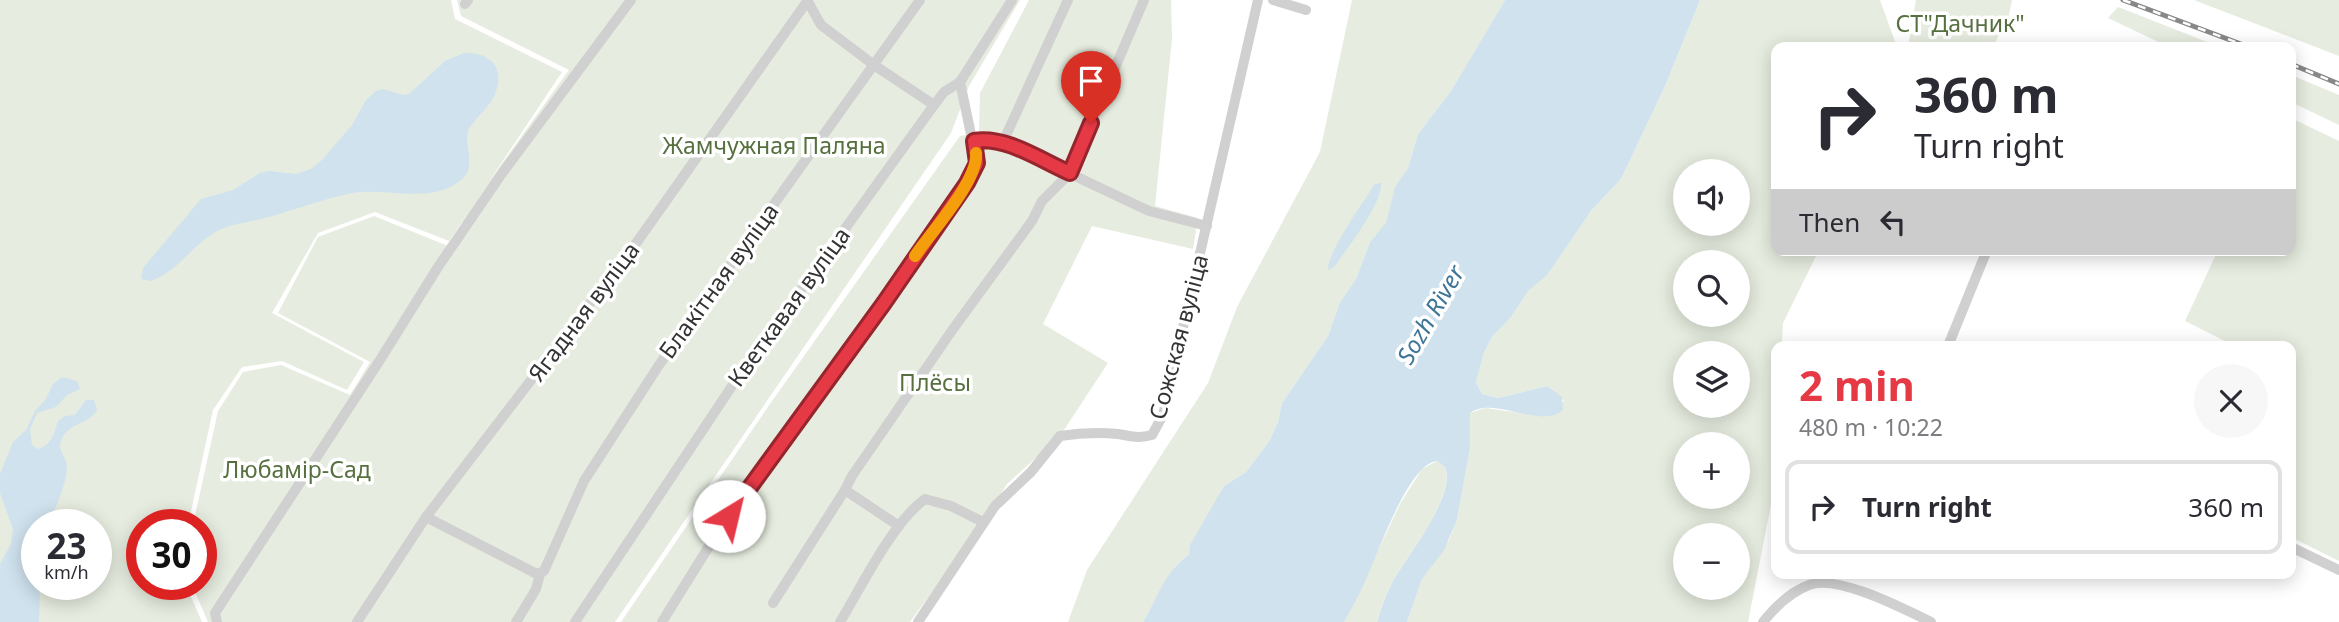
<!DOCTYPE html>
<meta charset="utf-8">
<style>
:root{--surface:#fff;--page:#f7f7f7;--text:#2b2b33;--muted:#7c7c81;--line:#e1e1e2;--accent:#e63946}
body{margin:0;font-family:"Noto Sans",sans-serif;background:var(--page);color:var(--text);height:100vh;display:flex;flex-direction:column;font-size:26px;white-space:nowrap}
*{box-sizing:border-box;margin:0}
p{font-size:23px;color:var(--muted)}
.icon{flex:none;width:38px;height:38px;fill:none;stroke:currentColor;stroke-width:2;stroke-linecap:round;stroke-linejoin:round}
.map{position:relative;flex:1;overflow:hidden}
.drawer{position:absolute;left:1771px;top:341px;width:525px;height:238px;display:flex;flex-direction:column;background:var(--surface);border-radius:14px;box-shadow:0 4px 18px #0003}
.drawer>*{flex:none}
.guide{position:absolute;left:1771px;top:42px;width:525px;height:214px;border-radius:14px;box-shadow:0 4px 18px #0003;background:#fff;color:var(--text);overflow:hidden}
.buttons{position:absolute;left:1673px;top:159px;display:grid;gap:14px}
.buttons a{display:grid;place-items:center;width:77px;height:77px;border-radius:50%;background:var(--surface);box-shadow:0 4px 18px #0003;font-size:35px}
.speed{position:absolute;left:21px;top:509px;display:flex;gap:14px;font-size:35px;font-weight:700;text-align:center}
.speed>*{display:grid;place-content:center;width:91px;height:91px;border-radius:50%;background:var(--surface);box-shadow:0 4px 18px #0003;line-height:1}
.speed small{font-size:18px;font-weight:400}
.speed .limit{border:10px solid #d22;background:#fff;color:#111}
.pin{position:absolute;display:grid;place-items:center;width:60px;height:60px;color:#fff;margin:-72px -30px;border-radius:50% 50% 50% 0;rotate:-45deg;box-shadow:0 0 7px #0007}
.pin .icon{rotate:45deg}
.me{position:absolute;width:77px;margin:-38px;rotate:36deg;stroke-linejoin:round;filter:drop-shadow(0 0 5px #0008)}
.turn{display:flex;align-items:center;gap:24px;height:147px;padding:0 28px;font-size:32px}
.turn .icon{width:91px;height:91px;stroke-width:2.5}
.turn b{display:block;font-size:49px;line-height:60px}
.then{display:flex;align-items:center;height:66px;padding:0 28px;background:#0003;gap:14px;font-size:26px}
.round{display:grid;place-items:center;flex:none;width:74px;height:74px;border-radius:37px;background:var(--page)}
.headline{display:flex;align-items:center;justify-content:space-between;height:119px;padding:0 28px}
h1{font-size:42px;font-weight:700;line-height:52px;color:var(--accent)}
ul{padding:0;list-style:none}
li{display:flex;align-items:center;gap:21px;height:94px;margin:0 14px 10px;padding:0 14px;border:4px solid var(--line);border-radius:14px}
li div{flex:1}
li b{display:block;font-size:26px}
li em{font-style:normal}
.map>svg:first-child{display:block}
</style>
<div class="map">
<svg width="2339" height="622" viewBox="0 0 2339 622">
<rect width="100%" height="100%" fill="#fff"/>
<g fill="#e6ecdf" fill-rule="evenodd">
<path d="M0 0H451L455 19 562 72 488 183 569 70 461 16 457 0H1020L969 86 951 133 615 622H208L192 585 201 584V525H193L218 411 243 372 281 365 350 395 370 362 278 313 318 237 374 216 448 246 467 215 449 241 375 212 318 233 272 313 364 362 347 390 282 361 242 367 213 410 188 525H142V584L186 585 202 622H0ZM37 525H96V584H37Z"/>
<path d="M1029 0H1171L1172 39 1155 206 1198 218 1193 249 1092 226 1043 324 1108 363 1060 436 1007 484 983 522 910 622H621L770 404 960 136 979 132 980 93Z"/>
<path d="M1352 0H1505L1451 91 1418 134 1408 168 1394 192 1386 224 1370 242 1356 279 1340 302 1328 336 1282 403 1278 422 1270 440 1246 472 1224 486 1189 554C1166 571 1158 597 1143 622H1068L1087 570 1208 383 1237 307 1320 152Z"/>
<path d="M1700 0H1880L1897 47H1776V250H1819L1783 323 1782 346H1776V479L1748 622H1407L1422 579 1449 540 1457 520 1470 448V413L1485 408 1541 416 1564 401 1547 386 1498 398 1482 394 1476 382 1484 353 1492 337 1511 317 1529 290 1551 268 1591 211 1621 179 1666 84ZM1685 172H1738V224H1685ZM1685 262H1738V315H1685ZM1685 354H1738V406H1685ZM1685 444H1738V497H1685ZM1685 536H1738V588H1685Z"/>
<path d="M1916 0H2012L2009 15 1993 47H1908Z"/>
<path d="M2194 0H2339V56Z"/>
<path d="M2118 7 2220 47H2169L2108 18Z"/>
<path d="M2291 75 2339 95V125L2291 102Z"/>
<path d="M2291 118 2339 141V561L2291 537V346H2235L2185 321 2218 250H2291Z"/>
<path d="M1437 461 1445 467C1456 495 1410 552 1396 576 1387 591 1381 605 1377 622H1344L1400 504 1422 469Z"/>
</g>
<g fill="#cfe2ee">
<path d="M1505 0H1700L1666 84 1621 179 1591 211 1547 275 1529 290 1511 317 1492 337 1484 353 1476 382 1482 394 1498 398 1547 386 1562 397 1563 410C1540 430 1494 395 1470 413V448L1457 520 1444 550 1422 579 1407 622H1377C1381 607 1386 594 1393 581 1407 556 1457 495 1445 467L1437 461C1408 463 1376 559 1364 584 1358 597 1351 609 1344 622H1143C1161 592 1161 577 1189 554L1190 545 1224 486 1246 472 1270 440 1278 422 1282 403 1328 336 1340 302 1356 279 1370 242 1386 223 1395 187 1408 168 1418 134 1451 91Z"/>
<path d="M464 53C495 52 507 73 492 100 485 111 475 119 468 130 464 146 477 168 461 180 432 205 387 187 352 193 323 199 294 210 265 218 248 223 229 223 214 233 191 247 178 271 151 281L141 279 143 268 201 199 233 190 260 173 269 171 296 174 311 169 322 160 352 125 366 100 376 91 383 89 403 95 409 94 445 61Z"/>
<path d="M1381 183C1382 205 1347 248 1334 267L1328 270C1327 253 1364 201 1375 184Z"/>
<path d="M62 377 77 381 80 389 67 395 56 407 37 413 30 429 32 445 38 449C52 445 54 433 58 421L65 416 75 415 86 400H94L97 410C87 426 68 422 61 441 57 450 67 458 67 467 66 487 55 507 48 525H37V584L40 585 39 622H0V564L11 544 13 529 0 493V474L13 442 26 430 35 411 46 399 53 384Z"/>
</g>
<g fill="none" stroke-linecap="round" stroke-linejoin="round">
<g stroke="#d0d0d0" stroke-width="10">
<path d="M807 0 821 25 874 65 934 105"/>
<path d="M1273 0 1306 10"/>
<path d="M465 4 468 0"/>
<path d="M974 141 988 139 1003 142 1149 211 1207 226"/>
<path d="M1003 142 1068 0"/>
<path d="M1948 346 1987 250"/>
<path d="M426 517 537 574 544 571 584 481 659 365 920 0"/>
<path d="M899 526 845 490 852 476 953 329 1032 221 1042 201 1070 173 1144 0"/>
<path d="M2291 547 2339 570"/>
<path d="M773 603 845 490"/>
<path d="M217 622 215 613 380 360 438 267 503 172 631 0"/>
<path d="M357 622 426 517 637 242 808 0"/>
<path d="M516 622 536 589 540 574"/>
<path d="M575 622 732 386 934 105 944 92 960 82 1012 0"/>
<path d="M662 622 716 535 884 303 967 183 977 163 960 82"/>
<path d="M840 622C862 586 892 523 925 499L951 506 983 522"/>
<path d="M918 622 995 506 1031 472 1060 436C1079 433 1098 432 1118 434 1131 436 1138 439 1152 435L1163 415 1258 0"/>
<path d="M1763 622C1775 607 1790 592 1809 585 1837 574 1904 609 1931 622"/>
</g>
<g stroke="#888" stroke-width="5">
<g id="rail">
<path d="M2123 0 2249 47"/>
<path d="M2291 64 2339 84"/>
</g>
</g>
<use href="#rail" stroke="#fff" stroke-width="2.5" stroke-dasharray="8" stroke-linecap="butt"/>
</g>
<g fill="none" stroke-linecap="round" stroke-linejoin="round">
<g stroke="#96252e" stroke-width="18">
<path id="route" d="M729 516 884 303 967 183 977 163 974 141C1007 136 1040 160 1070 173L1091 123"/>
</g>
<use href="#route" stroke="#e63946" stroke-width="12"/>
<path stroke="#f59e0b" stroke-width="12" d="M915 256C931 232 979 180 976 153"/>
</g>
<g text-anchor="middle" stroke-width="7" stroke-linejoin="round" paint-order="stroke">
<g font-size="23" fill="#56703f" stroke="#fff">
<text x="1960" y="32">СТ"Дачник"</text>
<text x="774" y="154">Жамчужная Паляна</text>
<text x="935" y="391">Плёсы</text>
<text x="297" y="478">Любамір-Сад</text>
</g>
<g font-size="23" fill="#333" stroke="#fff">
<text transform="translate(719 281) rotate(-54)" y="8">Блакітная вуліца</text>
<text transform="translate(789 307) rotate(-54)" y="8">Кветкавая вуліца</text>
<text transform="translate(584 312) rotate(-53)" y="8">Ягадная вуліца</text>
<text transform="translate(1179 337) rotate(-75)" y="8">Сожская вуліца</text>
</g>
<g font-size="24" font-style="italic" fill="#3f7597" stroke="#fff">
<text transform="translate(1431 315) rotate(-60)" y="8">Sozh River</text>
</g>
</g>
</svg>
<div class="buttons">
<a><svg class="icon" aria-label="sound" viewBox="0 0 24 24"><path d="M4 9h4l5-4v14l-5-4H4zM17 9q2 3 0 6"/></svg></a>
<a><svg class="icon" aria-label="search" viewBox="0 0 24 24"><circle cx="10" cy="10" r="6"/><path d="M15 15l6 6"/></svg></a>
<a><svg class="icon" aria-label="layers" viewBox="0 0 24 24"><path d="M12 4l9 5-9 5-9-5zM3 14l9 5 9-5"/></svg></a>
<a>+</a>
<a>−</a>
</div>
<div class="speed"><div>23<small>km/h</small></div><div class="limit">30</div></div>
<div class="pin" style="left:1091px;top:123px;background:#d93025"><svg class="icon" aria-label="arrive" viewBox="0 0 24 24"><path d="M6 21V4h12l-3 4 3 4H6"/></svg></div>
<svg class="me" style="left:729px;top:516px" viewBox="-20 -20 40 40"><circle r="19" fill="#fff"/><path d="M0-13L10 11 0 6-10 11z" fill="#e63946"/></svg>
<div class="guide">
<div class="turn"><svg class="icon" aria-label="right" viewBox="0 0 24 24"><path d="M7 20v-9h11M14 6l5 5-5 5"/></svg><div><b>360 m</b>Turn right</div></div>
<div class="then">Then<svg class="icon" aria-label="left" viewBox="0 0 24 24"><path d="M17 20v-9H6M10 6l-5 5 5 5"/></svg></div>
</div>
<section class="drawer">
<div class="headline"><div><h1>2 min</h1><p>480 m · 10:22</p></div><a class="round"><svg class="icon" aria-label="close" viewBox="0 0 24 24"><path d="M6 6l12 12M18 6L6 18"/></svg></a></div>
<ul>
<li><svg class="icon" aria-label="right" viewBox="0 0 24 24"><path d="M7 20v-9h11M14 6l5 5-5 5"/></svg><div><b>Turn right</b></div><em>360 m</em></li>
</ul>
</section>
</div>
